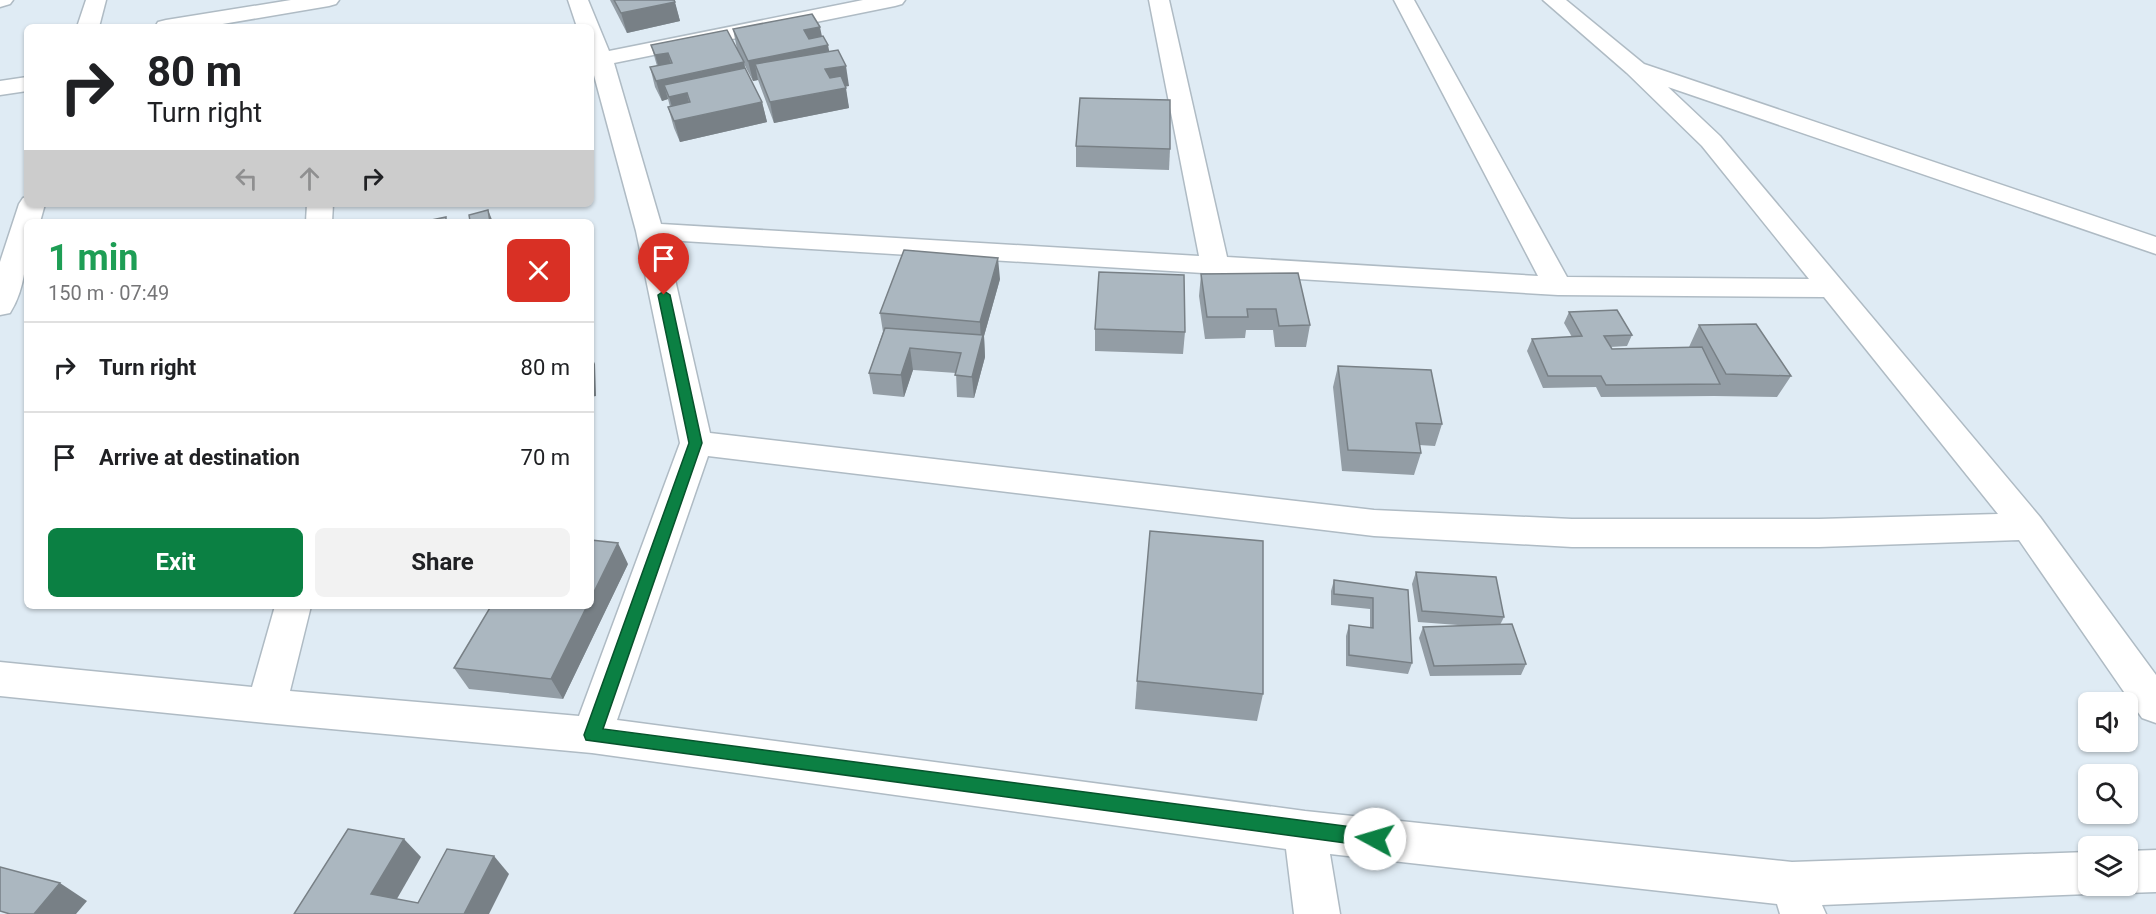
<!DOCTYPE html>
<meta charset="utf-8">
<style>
:root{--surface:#fff;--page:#f2f2f2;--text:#202124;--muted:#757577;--line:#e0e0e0;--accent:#0b8043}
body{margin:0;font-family:Roboto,sans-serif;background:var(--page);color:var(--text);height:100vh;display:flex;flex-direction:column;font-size:22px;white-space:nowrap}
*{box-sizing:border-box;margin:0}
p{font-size:20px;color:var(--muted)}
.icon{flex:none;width:33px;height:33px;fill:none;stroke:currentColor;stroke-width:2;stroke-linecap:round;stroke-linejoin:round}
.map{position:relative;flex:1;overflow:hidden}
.side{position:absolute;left:24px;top:219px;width:570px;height:390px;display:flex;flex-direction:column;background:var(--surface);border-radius:9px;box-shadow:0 2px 4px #0004}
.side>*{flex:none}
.guide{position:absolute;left:24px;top:24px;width:570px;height:183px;border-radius:9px;box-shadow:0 2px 4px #0004;background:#fff;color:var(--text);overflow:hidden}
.buttons{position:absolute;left:2078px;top:692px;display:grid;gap:12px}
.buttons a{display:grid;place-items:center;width:60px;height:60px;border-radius:9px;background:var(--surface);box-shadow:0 2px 4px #0004;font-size:30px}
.pin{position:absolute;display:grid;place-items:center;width:51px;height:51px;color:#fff;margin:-62px -26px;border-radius:50% 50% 50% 0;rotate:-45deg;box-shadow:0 0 6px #0007}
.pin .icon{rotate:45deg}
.me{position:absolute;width:66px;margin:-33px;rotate:276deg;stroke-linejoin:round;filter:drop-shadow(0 0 4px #0008)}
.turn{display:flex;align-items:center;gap:21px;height:126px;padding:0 24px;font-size:27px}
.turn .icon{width:78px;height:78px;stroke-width:2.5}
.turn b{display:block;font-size:42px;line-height:51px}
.lanes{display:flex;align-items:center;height:57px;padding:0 24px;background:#0003;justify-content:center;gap:30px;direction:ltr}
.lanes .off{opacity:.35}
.round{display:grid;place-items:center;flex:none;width:63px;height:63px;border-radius:9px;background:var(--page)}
.headline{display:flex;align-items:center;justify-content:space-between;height:102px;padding:0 24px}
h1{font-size:36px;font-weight:700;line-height:45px;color:#1e9e55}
.cta{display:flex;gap:12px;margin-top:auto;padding:12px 24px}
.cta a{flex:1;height:69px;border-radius:9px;background:var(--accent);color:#fff;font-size:24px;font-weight:700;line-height:69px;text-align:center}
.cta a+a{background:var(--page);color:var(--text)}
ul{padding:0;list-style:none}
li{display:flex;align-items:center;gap:18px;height:90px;padding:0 24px;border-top:2px solid var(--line)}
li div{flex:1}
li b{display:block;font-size:22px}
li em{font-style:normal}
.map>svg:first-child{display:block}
</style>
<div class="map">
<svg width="2156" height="914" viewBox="0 0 2156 914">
<rect width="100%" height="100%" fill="#dfebf4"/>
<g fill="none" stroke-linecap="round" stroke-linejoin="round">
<g stroke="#afbbc4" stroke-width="3">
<g id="minor">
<path d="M0 0H13L10 4 0 7Z"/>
<path d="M86 0H106L99 27H77Z"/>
<path d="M291 0H339L336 4 329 6 205 27H155L158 22 166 20Z"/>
<path d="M568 0H588L609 51 863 0H905L902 4 895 6 614 63 661 224 1199 256 1149 0H1169L1227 257 1538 276 1394 0H1414L1567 277 1809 279 1702 146 1627 73 1543 0H1566L1644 64 2156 237V254L1668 87 1720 136 2040 517 2156 675V723L2142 718 2019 540 1819 547H1572L1374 536 708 456 617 720 1305 811 1792 862 2088 852V885H2105L2104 888 2088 894 1822 905 1826 914H1780L1777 904 1330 854 1340 914H1294L1286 849 592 753 266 723 0 696V662L252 687 275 606H311L290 691 579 716 680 443 636 231 591 64V27H577ZM666 240 1558 295 1824 297 1998 514 1819 519H1572L1374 510 710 433Z"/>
<path d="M27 77V91L0 95V81Z"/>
<path d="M27 197V204H45L40 222H27C27 253 27 286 10 313L0 315V262L19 204 23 198Z"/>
<path d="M307 204H333L332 222H306Z"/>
<path d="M2156 850V892L2127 893 2111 887V885H2127V851Z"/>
</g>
</g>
<use href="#minor" fill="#fff" fill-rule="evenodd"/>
</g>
<g fill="#939da5">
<path d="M610 0H674L680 21 627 33Z"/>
<path d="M733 29 822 36 829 51 849 86H845L849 108 774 123 758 80 753 81 744 64 745 68 762 102 767 122 680 142 674 128 668 107H670L668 99 662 101 655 87 650 67 657 66 651 45 737 49Z"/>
<path d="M1076 146 1170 149 1169 170 1076 167Z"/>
<path d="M1201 274 1310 325 1306 347H1275L1273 330H1246L1245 338 1205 339 1199 296Z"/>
<path d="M1000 279 984 336 985 357 974 398 957 397 956 373 913 370 904 397 873 394 869 373 883 332 880 313Z"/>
<path d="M1569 312 1632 335 1627 346 1610 347 1612 349 1689 347 1699 325 1791 376 1777 397 1714 396 1601 397 1596 387 1543 388 1527 351 1532 339 1572 337 1564 323Z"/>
<path d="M1095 329 1185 332 1183 354 1095 351Z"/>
<path d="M1338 366 1442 424 1435 446 1419 445 1421 453 1414 475 1342 471 1333 387Z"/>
<path d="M628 564 563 699 469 689 454 668Z"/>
<path d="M1416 572 1504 617 1500 625 1526 664 1521 675 1430 676 1419 638 1423 627 1471 626 1418 622 1412 584Z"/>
<path d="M1334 580 1408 590 1412 663 1408 674 1346 666V636L1349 625 1370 628V609L1331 605V591Z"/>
<path d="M1137 681 1263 694 1257 721 1135 709Z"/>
</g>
<g fill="#788086">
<path d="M675 2 680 21 627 33 621 13Z"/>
<path d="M820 27 824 46 828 45 832 65 755 64 758 80 753 81 748 61 804 30Z"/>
<path d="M668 53 673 73 661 75 655 55Z"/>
<path d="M744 62 748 82 687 95 692 114 675 117 669 97 664 85 668 99 662 101 656 81Z"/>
<path d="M846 66 849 86 829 90 825 69Z"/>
<path d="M846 88 849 108 774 123 770 102Z"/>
<path d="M762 102 767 122 680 142 674 121Z"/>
<path d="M488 210 493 222H490Z"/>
<path d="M998 258 1000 279 984 336 985 357 974 398 972 377 981 343 980 322Z"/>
<path d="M910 348 913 370 904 397 901 375Z"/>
<path d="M591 355 595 364 596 396 591 397Z"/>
<path d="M618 543 628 564 563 699 551 679 587 606H591V598Z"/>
<path d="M404 839 421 857 390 911 371 894Z"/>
<path d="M494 856 509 874 489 914H464Z"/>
<path d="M60 883 87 901 76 914H34Z"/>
</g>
<g fill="#abb7c0" stroke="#788086" stroke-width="1.5">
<path d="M614 0H674L675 2 621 13Z"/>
<path d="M812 14 820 27 804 30 809 39 823 36 828 45 748 61 733 29Z"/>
<path d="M727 30 744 62 656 81 650 67 672 63 668 53 655 55 651 45Z"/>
<path d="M838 50 846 66 825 69 830 78 841 76 846 88 770 102 755 64Z"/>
<path d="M745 68 762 102 674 121 668 107 690 102 687 93 669 97 664 85Z"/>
<path d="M1080 98 1170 100V149L1076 146Z"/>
<path d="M488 210 490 222H466L470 221 469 215Z"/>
<path d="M446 217V222H422Z"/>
<path d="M904 250 998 258 980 322 880 313Z"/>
<path d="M1099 272 1184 275 1185 332 1095 329Z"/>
<path d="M1298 273 1310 325 1279 326 1276 309H1247L1248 317H1207L1201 274Z"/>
<path d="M1617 310 1632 335 1604 336 1612 349 1702 347 1720 384 1606 385 1601 376H1548L1532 339 1582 336 1569 312Z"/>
<path d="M1756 324 1791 376 1726 374 1699 325Z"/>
<path d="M885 328 983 335 972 377 955 375 961 353 910 348 901 375 869 373Z"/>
<path d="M1338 366 1431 370 1442 424 1416 423 1421 453 1348 450Z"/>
<path d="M1150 531 1263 541V694L1137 681Z"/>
<path d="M591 540 618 543 591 598Z"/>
<path d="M1416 572 1496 577 1504 617 1422 611Z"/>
<path d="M1334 580 1408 590 1412 663 1349 655V625L1373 628V598L1334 594Z"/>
<path d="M491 606H587L551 679 454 668Z"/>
<path d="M1512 624 1526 664 1434 666 1423 627Z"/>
<path d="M348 829 404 839 371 894 418 903 447 849 494 856 464 914H294Z"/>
<path d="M0 867 60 883 34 914H10L0 911Z"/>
</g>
<path fill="#0b8043" stroke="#07532c" stroke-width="1.5" d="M664 291 670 295 702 443 603 729 1375 830 1381 833 1384 839 1381 845 1375 847 586 740 584 735 689 443 658 295Z"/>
</svg>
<div class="buttons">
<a><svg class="icon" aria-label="sound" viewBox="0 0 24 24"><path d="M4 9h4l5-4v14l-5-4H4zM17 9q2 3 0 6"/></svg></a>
<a><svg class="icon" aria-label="search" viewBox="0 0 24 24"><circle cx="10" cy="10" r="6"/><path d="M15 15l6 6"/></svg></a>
<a><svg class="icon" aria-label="layers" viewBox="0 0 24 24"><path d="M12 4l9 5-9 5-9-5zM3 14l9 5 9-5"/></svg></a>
</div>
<div class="pin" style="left:664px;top:295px;background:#d93025"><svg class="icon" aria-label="arrive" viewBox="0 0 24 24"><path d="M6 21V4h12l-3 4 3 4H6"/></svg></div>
<svg class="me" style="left:1375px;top:839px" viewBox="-20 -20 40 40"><circle r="19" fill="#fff"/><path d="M0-13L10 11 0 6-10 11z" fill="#0b8043"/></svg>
<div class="guide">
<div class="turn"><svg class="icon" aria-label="right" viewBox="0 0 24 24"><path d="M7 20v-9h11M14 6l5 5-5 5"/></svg><div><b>80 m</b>Turn right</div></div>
<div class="lanes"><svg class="icon off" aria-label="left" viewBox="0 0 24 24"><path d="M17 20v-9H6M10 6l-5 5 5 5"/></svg><svg class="icon off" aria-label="ahead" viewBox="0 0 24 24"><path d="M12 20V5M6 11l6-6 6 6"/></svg><svg class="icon" aria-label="right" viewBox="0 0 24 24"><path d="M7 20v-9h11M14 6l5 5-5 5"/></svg></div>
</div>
<section class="side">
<div class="headline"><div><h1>1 min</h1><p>150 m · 07:49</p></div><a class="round" style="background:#d93025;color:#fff"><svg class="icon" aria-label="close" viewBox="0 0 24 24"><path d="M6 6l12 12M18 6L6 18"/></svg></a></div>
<ul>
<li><svg class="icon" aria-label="right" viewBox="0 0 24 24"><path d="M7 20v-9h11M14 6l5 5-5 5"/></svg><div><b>Turn right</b></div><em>80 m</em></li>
<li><svg class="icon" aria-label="arrive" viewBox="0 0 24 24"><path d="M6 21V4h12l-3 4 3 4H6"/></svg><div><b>Arrive at destination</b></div><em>70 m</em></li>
</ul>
<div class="cta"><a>Exit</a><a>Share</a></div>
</section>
</div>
